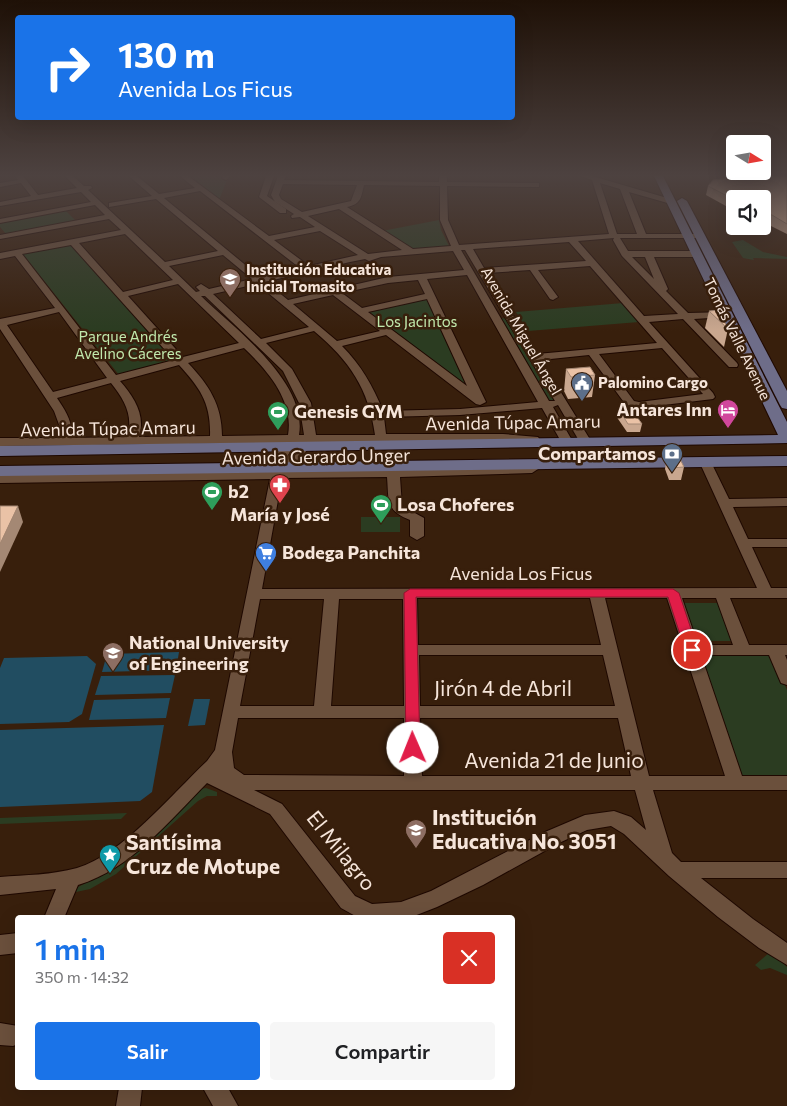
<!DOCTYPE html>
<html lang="es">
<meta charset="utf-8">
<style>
:root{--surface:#fff;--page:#f6f6f6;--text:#202124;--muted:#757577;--accent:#1a73e8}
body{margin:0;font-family:Commissioner,sans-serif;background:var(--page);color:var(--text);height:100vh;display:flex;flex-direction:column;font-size:19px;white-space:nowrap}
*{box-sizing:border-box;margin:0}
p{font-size:16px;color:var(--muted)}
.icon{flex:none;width:28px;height:28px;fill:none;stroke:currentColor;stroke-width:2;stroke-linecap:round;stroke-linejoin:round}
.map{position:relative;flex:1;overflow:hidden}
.details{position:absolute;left:15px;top:915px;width:500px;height:175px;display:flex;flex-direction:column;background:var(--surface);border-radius:5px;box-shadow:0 5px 20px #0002}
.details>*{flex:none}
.guide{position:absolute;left:15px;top:15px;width:500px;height:105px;border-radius:5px;box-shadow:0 5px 20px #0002;background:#1a73e8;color:#fff;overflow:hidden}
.needle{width:32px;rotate:101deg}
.fabs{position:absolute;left:726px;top:135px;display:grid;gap:10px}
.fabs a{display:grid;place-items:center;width:45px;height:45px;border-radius:5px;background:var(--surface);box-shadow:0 5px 20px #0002;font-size:25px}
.pin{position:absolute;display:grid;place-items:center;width:42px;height:42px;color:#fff;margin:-21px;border:2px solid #fff;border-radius:50%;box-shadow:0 1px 5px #0007}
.me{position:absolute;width:55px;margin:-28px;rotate:359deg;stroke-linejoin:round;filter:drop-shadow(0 0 4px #0008)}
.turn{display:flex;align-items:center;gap:18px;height:105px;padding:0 20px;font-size:22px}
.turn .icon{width:65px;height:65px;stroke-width:2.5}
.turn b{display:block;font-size:35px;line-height:42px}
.round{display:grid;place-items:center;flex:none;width:52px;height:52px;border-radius:5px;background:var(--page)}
.headline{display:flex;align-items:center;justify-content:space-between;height:85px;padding:0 20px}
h1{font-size:30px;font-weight:600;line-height:38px;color:var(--accent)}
.action{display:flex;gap:10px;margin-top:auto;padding:10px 20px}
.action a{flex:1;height:58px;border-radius:5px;background:var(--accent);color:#fff;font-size:20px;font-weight:600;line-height:58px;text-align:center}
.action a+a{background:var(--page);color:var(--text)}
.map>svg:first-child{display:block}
</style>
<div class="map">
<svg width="787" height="1106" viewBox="0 0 787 1106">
<rect width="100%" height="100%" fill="#381f0c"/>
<g fill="#2b3c21">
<path d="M188 176H224L223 178 227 180 219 200Z"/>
<path d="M65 210 77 222 7 235 0 227V222Z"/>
<path d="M439 220 441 230 449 246 409 249 382 231Z"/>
<path d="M743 240 763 252 787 257V259L753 258 754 260 743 258 732 242Z"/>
<path d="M70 244 175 360 119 375 22 253Z"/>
<path d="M429 298 470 388 368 311Z"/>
<path d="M623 303 639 322 528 331 516 312Z"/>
<path d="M501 318 509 319 558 400 549 401Z"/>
<rect x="361" y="517" width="39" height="15"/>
<path d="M683 603H718L733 641H697Z"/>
<path d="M772 654 787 690V779H741L699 655Z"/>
<path d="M206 788 217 792V796H207L198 801 116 874 90 889 76 892 74 890C77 886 104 875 112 871 142 851 173 815 200 789Z"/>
<path d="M127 813 121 819 0 824V818Z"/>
<path d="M770 952 787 967V975L770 968 761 970 755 965Z"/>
</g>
<g fill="#214d61">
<path d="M179 652 176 670 102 672 107 654Z"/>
<path d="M87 656 96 664 82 714 69 722 0 724V668L4 658Z"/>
<path d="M175 675 171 693 95 695 101 676Z"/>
<path d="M170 698 166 718 89 720 94 700Z"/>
<path d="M194 699H210L205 725 188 726Z"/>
<path d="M164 725 152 792 140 801 0 807V730Z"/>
</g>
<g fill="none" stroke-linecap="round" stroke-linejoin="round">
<g stroke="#1e0800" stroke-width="2">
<g id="minor">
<path d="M15 176H23L38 195 77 188 65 176H73L84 186H91L92 188 88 190 165 262 218 251 156 199 109 207V203L152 196 129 176H137L159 194 195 188 180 176H188L269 236 315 227 300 217 292 218 291 216 294 214 275 202 271 195 278 176H286L284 180 439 182V176H447V182L539 183V187H536L447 186 448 220 459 245 609 234 592 180 581 176H592L674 200 675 202 671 204 629 192 646 234H702V238H620L628 251H695L699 254 695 257H654L668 289 666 291 688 313 728 312 730 314 725 317 694 319 737 363 738 365 737 367H729L683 319 649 322 713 393 715 397 713 399 639 408 626 405 589 355 541 360 591 441 589 444H581L558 405 553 407 573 442 571 445H563L542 408 460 415 384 417 386 434H503L538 437 540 440 534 444 503 442H314L296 463 284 469 283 471 532 465 538 469 532 473 400 477 402 506 424 518V536L417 540 410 536V520C385 510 389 501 387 477L282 478 262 589 757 588 699 461 701 458H709L729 499 787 498V506L733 507 748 539H787V547H752L771 588H787V598H730L749 645H787V655H785L787 660V685L781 683 769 655H701L742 776H787V790H653L672 853 681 862H787V878H701L753 919 787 943V965L759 948 718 917 669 876 624 834 611 826 587 830 559 843 483 885 437 907 409 918H359L341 908 270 814 207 783C169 821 131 869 78 885L64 918H44L56 889 0 895V877C25 875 52 875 77 868 122 855 173 793 207 761L215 750 270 479 0 483V475L271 471 274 457 285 443 0 446V438H60L61 430 54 411 0 329V319L55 308 15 256 0 259V253L121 230 109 219 0 239V235L105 215 95 205 0 223V219L91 202 81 192 0 206V202L31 196 21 183 0 187V183L18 180ZM600 183 620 189 637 234H617ZM283 184 357 185 351 201 302 212 281 199 279 195ZM364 185 440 186V220L451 246 413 249 347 207C361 204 361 198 364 185ZM200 191 300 268 260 277 164 198ZM339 209 402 250 368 254 308 216ZM320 231 358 255 309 266 274 240ZM125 234 173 280 123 292 79 243ZM614 238 613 240 622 256 678 314 644 316 578 241ZM569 242 586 261 484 268 473 249ZM71 245 174 360 116 375 22 254ZM461 250H465L555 401H549ZM453 251 464 270 388 277 288 300 267 283H261V287L309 327 261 339 213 294 350 262 365 259 369 261 381 257ZM223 255 252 279 209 289 201 284 196 287 200 291 196 292 169 266ZM632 257H645L654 279ZM590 266 657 343 537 354 487 273 530 270 550 299 553 300 558 297 538 270ZM467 275 538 402 460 409 383 411C373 386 361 365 342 346L386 335 476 404 480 405 486 402 427 279ZM418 280 425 294 362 308 342 293 388 283ZM178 284 239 343 183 357 128 296ZM333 295 380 331 337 341 293 304ZM201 296H205L283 371 299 403 304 435H299C308 382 235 329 201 296ZM427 299 467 386 368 312ZM59 312 107 378 53 392 7 325ZM314 331C349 360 369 389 375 435H316L311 403 292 369 266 343ZM244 348C267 370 294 400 288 435L222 436C222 405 209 385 188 363ZM662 348 703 394 639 402 634 401 599 354ZM179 365C200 388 211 403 210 436L139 437C146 415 134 397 120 381ZM111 383C124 399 134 416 127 437L71 438C74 423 65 410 57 398ZM297 442H301L286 458ZM417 598H590L601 645H418ZM605 598H667L725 776H649ZM682 598H716L733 645H698ZM260 599H324L314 706H240ZM339 599H403L404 706H331ZM419 655H603L615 706H420ZM238 718H404V776L244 775 234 768 232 752ZM420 718H618L631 776H422ZM254 790H635L646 830 631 817 614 811 585 815 545 832 431 891 401 902 372 904 355 896 282 804Z"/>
<path d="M223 176H231L226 180 222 178Z"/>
<path d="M266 176H274L267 196 286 209V213H280L259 197Z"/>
<path d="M18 933V953L0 955V935Z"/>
<path d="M0 1023 18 1026V1044L13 1046 0 1045Z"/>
<path d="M119 1088H142L140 1106H116Z"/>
<path d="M203 1088H228L238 1106H213Z"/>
</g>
</g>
<g stroke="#1e0800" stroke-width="2">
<g id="major">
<path d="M654 176H663L787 422V443L0 456V446L778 435Z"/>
<path d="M682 198 687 201 787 391V409L782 408 780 405 677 201Z"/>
<path d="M787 456V466L0 476V466Z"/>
</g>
</g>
<use href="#minor" fill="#6b503c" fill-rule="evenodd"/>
<use href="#major" fill="#6e6d89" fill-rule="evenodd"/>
</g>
<g fill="#c9a78f">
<path d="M787 176V234L769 225 762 223V199H735V211L706 195 708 186 731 178Z"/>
<path d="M709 311 728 329 724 347 705 328Z"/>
<path d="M566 369 595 375 592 397 568 399 564 391Z"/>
<path d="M618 408 642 424 640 432H627L616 416Z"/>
<path d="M667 457 684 467 681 480H669L665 469Z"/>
</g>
<path fill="#a48874" d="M18 506 23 522 0 572V544Z"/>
<g fill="#eac2a6" stroke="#a48874">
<path d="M736 176H787V224L772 215 762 213V199H735V200L708 186 713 180 731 178Z"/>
<path d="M719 310 728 329 709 311Z"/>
<path d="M590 367 595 375 571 377 566 369Z"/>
<path d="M630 407 642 424H628L618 408Z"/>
<path d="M667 457H679L684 467 671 468Z"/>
<path d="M0 506H18L0 544Z"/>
</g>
<linearGradient id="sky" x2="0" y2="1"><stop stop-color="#1f1107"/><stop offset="0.53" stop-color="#4d4240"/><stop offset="1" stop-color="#4d4240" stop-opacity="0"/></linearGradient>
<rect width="787" height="331" fill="url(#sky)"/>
<path fill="#e11d48" stroke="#92132f" d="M410 589H673L679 593 698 650 696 654H687L685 650 668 597H416L420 748 418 752 413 753 408 752 406 748 404 593Z"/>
<defs>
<g id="school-pin" transform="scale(1.125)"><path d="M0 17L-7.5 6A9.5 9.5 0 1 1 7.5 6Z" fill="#8d6e63" stroke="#381f0c"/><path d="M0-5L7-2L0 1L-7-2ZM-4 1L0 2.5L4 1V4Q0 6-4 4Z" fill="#fff"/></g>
<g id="civic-pin" transform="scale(1.125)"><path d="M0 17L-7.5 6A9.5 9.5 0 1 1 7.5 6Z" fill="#5c6f8a" stroke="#381f0c"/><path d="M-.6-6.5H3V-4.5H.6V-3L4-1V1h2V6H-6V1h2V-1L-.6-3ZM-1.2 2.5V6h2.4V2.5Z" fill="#fff"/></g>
<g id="hotel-pin" transform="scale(1.125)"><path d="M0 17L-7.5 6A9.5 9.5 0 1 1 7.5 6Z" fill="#d1479c" stroke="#381f0c"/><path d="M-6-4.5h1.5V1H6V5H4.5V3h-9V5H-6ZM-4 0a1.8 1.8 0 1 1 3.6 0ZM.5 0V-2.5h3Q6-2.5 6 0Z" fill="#fff"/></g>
<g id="stadium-pin" transform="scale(1.125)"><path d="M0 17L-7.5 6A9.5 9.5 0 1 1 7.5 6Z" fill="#2e9e5b" stroke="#381f0c"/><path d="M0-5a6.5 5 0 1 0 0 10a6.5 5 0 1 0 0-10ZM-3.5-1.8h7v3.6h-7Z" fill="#fff"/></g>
<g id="bank-pin" transform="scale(1.125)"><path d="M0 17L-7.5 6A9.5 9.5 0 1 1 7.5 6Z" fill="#5c6f8a" stroke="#381f0c"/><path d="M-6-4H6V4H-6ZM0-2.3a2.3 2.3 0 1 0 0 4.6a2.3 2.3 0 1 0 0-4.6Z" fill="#fff"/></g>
<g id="pharmacy-pin" transform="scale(1.125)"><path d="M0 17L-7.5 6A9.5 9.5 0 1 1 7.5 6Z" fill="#e0444e" stroke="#381f0c"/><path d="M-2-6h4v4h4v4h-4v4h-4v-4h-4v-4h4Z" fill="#fff"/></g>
<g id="supermarket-pin" transform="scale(1.125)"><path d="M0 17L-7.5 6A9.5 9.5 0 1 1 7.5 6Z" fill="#3f7fe0" stroke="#381f0c"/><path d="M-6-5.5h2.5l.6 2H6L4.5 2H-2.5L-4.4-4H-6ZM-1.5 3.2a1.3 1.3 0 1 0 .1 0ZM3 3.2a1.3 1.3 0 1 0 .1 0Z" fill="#fff"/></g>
<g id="university-pin" transform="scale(1.125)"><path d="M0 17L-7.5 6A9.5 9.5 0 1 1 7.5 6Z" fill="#8d6e63" stroke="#381f0c"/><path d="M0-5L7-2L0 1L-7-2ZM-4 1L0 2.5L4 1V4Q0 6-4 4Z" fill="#fff"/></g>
<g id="sight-pin" transform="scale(1.125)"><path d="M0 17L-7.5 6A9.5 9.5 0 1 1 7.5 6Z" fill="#0f9aa8" stroke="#381f0c"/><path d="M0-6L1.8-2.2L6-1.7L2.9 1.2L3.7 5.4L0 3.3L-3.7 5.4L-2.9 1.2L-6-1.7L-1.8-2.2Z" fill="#fff"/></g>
</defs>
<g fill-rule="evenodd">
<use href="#school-pin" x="230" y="279"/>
<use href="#civic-pin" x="582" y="383"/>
<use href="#hotel-pin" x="728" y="410"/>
<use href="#stadium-pin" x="278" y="412"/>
<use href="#bank-pin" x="672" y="454"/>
<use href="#pharmacy-pin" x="280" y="485"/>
<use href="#stadium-pin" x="212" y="492"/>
<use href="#stadium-pin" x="381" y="505"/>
<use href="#supermarket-pin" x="266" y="553"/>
<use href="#university-pin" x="113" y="653"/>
<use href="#school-pin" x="416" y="830"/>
<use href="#sight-pin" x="110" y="855"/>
</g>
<g text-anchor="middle" stroke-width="5" stroke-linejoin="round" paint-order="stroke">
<g font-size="15" font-weight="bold" fill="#f6e5da" stroke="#381f0c" text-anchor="start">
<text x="246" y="275">Institución Educativa<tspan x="246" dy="17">Inicial Tomasito</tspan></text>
<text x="598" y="388">Palomino Cargo</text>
</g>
<g font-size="15" fill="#c0e8ac" stroke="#381f0c">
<text x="417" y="327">Los Jacintos</text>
<text x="128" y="342">Parque Andrés<tspan x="128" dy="17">Avelino Cáceres</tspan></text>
</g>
<g font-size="15" fill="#f6e5da" stroke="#381f0c">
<text transform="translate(521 331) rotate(60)" y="5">Avenida Miguel Ángel</text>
<text transform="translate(737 339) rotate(64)" y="5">Tomás Valle Avenue</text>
</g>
<g font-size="18" font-weight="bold" fill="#f6e5da" stroke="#381f0c" text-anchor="start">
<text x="712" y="416" text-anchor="end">Antares Inn</text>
<text x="294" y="418">Genesis GYM</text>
<text x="656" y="460" text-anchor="end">Compartamos</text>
<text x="228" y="498">b2</text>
<text x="397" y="511">Losa Choferes</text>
<text x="280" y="521" text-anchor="middle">María y José</text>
<text x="282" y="559">Bodega Panchita</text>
<text x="129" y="649">National University<tspan x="129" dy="21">of Engineering</tspan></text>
</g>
<g font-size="18" fill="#f6e5da" stroke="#381f0c">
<text transform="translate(513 423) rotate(-1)" y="6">Avenida Túpac Amaru</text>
<text transform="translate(108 429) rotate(-1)" y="6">Avenida Túpac Amaru</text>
<text transform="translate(316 457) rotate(-1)" y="6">Avenida Gerardo Unger</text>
<text x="521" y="580">Avenida Los Ficus</text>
</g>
<g font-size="21" fill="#f6e5da" stroke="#381f0c">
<text x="503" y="696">Jirón 4 de Abril</text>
<text x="554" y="768">Avenida 21 de Junio</text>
<text transform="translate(341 851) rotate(51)" y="7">El Milagro</text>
</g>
<g font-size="21" font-weight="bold" fill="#f6e5da" stroke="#381f0c" text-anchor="start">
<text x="432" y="825">Institución<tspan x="432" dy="24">Educativa No. 3051</tspan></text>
<text x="126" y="850">Santísima<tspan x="126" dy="24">Cruz de Motupe</tspan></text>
</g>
</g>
</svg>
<div class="fabs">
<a><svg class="needle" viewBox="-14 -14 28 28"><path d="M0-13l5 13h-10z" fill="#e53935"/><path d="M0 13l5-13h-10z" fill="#757577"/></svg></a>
<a><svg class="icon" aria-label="sound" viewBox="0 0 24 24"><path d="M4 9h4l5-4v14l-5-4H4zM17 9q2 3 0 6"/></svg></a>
</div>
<div class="pin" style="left:692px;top:650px;background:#d93025"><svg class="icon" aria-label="arrive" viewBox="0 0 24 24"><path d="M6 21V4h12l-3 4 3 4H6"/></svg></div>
<svg class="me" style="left:413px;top:748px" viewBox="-20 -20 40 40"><circle r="19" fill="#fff"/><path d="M0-13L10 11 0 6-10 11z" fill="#e11d48"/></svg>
<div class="guide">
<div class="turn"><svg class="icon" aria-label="right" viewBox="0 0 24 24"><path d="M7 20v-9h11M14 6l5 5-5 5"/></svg><div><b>130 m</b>Avenida Los Ficus</div></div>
</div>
<section class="details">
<div class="headline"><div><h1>1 min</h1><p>350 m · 14:32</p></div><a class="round" style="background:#d93025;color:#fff"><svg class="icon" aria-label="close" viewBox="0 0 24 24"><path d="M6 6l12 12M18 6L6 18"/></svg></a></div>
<div class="action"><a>Salir</a><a>Compartir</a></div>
</section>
</div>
